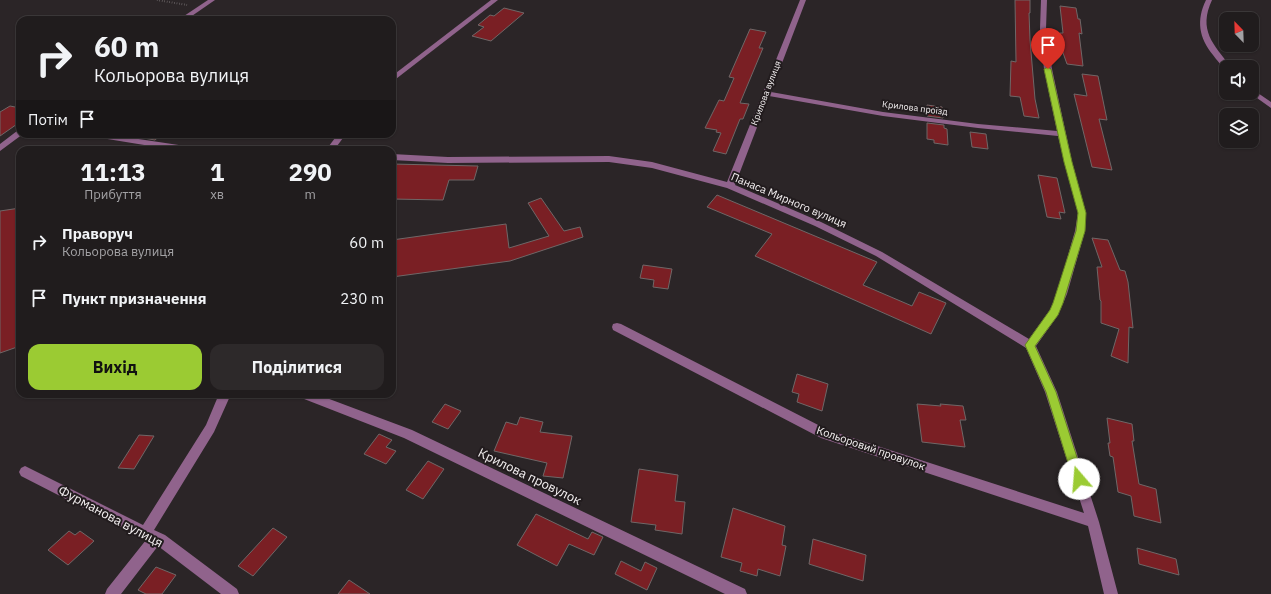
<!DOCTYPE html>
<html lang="uk">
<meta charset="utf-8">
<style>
:root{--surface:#201c1d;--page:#2d292a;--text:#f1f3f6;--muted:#a2a1a4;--line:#3d3a3b;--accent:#9bcb33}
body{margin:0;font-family:"IBM Plex Sans",sans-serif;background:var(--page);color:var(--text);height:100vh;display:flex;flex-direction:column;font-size:15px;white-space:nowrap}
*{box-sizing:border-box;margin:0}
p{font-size:13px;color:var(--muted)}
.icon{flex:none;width:22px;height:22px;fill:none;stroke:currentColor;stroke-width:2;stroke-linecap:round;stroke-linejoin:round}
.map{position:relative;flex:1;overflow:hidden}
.drawer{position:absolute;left:16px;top:146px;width:380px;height:252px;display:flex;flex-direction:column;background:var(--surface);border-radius:12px;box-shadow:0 1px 3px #0004,0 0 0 1px var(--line)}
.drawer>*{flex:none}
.banner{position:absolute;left:16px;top:16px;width:380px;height:122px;border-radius:12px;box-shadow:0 1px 3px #0004,0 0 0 1px var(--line);background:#201c1d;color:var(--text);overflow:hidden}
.needle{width:26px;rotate:337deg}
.controls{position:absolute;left:1219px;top:12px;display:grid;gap:8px}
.controls a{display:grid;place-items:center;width:40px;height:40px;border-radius:8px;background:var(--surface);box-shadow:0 1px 3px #0004,0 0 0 1px var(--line);font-size:20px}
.pin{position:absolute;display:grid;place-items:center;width:34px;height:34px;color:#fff;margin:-41px -17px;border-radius:50% 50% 50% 0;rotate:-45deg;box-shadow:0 0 4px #0007}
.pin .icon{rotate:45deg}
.me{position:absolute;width:44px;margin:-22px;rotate:342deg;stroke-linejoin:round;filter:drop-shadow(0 0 3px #0008)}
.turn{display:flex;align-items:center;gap:14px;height:84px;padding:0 12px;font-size:18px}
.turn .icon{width:52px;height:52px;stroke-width:2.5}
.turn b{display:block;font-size:28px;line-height:34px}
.then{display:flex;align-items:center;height:38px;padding:0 12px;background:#0003;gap:8px;font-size:15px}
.eta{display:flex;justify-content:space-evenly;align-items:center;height:68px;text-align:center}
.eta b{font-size:24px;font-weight:800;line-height:28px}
.action{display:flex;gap:8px;margin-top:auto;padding:8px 12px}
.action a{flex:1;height:46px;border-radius:12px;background:var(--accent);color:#111;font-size:16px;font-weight:800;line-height:46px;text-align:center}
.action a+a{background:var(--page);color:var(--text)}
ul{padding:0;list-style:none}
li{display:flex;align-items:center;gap:12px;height:56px;padding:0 12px}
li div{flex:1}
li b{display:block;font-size:15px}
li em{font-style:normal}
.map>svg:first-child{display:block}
</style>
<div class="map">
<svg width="1271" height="594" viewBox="0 0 1271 594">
<rect width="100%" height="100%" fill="#2b2527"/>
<g fill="#7a1f24" stroke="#6f6767">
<path d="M1015 0H1030V13H1029L1030 40 1035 99 1039 118 1024 116 1020 97 1010 96 1011 61 1016 62Z"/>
<path d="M1060 6 1076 8 1078 19H1080L1082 34 1079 33 1083 66 1067 64 1062 50 1060 33H1063Z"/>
<path d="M504 8 524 13 491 41 472 36 484 27 478 25 490 15 494 16Z"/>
<path d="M750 29 766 32 759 48H763L740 103 749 104 743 119H740L726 154 713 151 721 133 716 132 717 130 705 128 719 100 724 101 734 78 729 77Z"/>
<path d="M1082 74 1098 76 1107 120 1099 119 1112 170 1092 167 1074 94 1087 96Z"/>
<path d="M927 105 942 107 943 118 927 116Z"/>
<path d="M10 106 20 108V122L0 136V112Z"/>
<path d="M927 123 944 125V128L947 129 948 145 934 143V140L927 139Z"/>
<path d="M970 132 986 134 988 149 972 147Z"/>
<path d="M139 134H162L155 140 138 137Z"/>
<path d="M392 164 478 166 474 180H449L443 200 392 199Z"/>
<path d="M1038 175 1057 178 1065 213 1059 212 1061 219 1047 217Z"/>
<path d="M717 195 877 262 863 285 912 306 919 292 946 303 931 334 755 256 772 234 707 207Z"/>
<path d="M541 198 564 231 580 227 583 237 510 261 392 277V240L506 224 509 248 549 236 528 203Z"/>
<path d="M20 208V346L0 353V211Z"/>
<path d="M1092 238 1108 240 1120 270 1125 271 1128 282 1133 328 1129 327 1128 363 1111 356 1119 329 1101 323V301L1100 300 1097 267H1102Z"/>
<path d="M643 265 672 269 668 289 653 287 654 280 640 278Z"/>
<path d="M797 374 828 384 822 411 797 402 799 394 792 392Z"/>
<path d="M445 404 461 411 448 429 432 422Z"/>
<path d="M917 404 941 406 940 404 963 406 966 420H960L965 447 922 442Z"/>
<path d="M520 417 543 422 540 432 572 436 563 478 543 476 547 463 494 451 506 422 517 425Z"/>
<path d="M1107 418 1132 424 1134 441H1132L1139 484 1156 489 1161 523 1134 516 1131 496 1118 492 1113 457 1110 456 1108 443H1110Z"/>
<path d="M379 434 392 440 386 447 396 451 386 464 364 454Z"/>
<path d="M139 435 154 436 134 469 118 468Z"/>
<path d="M428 461 444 469 423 499 406 490Z"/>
<path d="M639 469 678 475 675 501 685 502 682 534 655 530 656 525 631 522Z"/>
<path d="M733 508 785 526 782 545 786 546 780 576 758 569 757 576 740 571 742 563 721 557Z"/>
<path d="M536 514 588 539 592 532 603 537 594 555 569 544 557 566 517 545Z"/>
<path d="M273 528 287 537 253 576 238 566Z"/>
<path d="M69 531 75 535 80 531 94 541 68 565 48 550Z"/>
<path d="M813 539 866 555 863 581 809 564Z"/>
<path d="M1137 548 1176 559 1179 575 1139 564Z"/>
<path d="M621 561 641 571 645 562 657 568 647 590 615 574Z"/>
<path d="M156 567 176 575 162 594H146L138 590Z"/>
<path d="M349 580 370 594H338Z"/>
</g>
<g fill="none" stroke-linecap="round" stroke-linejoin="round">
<path stroke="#827c7e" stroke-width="2" stroke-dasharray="0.5 2" stroke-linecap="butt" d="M157 0 187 5"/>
<g fill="#90638c" fill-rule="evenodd">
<path d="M208 0H215L186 20H178Z"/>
<path d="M491 0H498L392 82V76Z"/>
<path d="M800 0H806L771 92 883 112 978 124 1057 131 1044 69 1040 29 1041 0H1047L1046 29 1052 69 1072 162 1086 213 1085 231 1067 294 1058 315 1036 346 1057 392 1099 522 1118 594H1104L1088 526 821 438 613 330 612 327 613 324 617 323 621 324 828 430 1084 513 1045 392 1026 348 876 256 815 226 727 188 652 168 609 162 448 163 392 160V154L448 157 609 156 652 162 727 182ZM769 96 883 116 978 128 1058 136 1078 213 1075 231 1057 294 1050 310 1029 339 882 252 821 222 735 185Z"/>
<path d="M1206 0H1212C1198 30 1213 44 1231 67H1226V69C1221 66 1217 60 1213 55 1199 38 1196 20 1206 0Z"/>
<path d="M1252 89 1271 102V108L1250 93H1252Z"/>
<path d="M17 131H20V134H23L0 151V144Z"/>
<path d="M85 134H105L192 147 196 150H175L89 136Z"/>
<path d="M338 134H346L334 150H326Z"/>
<path d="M219 394H231L214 432 154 530 165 535 237 589 239 594H221L158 546 121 594H105L107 589 146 540 21 476 19 472 21 468 25 466 143 525 206 425Z"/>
<path d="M297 394H316L412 430 745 589 747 594H725L404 438 299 397Z"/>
</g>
</g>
<path fill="#9bcb33" stroke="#658421" d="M1048 67 1051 69 1072 162 1086 213 1085 231 1063 303 1058 315 1035 346 1056 392 1084 479 1083 483 1079 484 1075 483 1073 479 1046 392 1025 345 1050 310 1053 303 1076 231 1078 213 1064 162 1044 69Z"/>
<g text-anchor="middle" stroke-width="4" stroke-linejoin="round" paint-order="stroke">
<g font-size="9" fill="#f4f0f1" stroke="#221c1e">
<text transform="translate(766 93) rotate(-69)" y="3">Крилова вулиця</text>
<text transform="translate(915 108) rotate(7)" y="3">Крилова проїзд</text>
</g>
<g font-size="11" fill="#f4f0f1" stroke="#221c1e">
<text transform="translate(789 200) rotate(23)" y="4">Панаса Мирного вулиця</text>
<text transform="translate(871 448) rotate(19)" y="4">Кольоровий провулок</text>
</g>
<g font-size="13" fill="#f4f0f1" stroke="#221c1e">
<text transform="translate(530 476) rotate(26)" y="5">Крилова провулок</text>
<text transform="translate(111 516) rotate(28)" y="5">Фурманова вулиця</text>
</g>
</g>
</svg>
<div class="controls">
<a><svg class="needle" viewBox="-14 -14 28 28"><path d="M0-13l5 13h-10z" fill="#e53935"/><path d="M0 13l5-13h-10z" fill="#a2a1a4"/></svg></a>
<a><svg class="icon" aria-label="sound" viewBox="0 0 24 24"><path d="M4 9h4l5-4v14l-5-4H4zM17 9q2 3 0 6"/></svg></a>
<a><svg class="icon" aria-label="layers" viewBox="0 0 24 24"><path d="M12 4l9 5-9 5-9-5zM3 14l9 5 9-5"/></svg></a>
</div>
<div class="pin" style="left:1048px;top:69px;background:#d93025"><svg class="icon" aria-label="arrive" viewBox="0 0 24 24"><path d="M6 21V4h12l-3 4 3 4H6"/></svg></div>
<svg class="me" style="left:1079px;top:479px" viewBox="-20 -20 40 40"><circle r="19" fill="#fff"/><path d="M0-13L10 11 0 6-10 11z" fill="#9bcb33"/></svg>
<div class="banner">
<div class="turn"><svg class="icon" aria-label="right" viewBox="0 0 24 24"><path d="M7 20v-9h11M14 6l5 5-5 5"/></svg><div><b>60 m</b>Кольорова вулиця</div></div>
<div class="then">Потім<svg class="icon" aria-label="arrive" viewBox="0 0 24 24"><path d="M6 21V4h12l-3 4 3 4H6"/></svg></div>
</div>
<section class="drawer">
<div class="eta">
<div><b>11:13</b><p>Прибуття</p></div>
<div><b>1</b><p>хв</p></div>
<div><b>290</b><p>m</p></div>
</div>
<ul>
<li><svg class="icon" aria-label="right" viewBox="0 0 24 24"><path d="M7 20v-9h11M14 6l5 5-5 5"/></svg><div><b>Праворуч</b><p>Кольорова вулиця</p></div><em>60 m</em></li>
<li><svg class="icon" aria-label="arrive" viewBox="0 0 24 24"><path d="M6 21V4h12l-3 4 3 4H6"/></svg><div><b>Пункт призначення</b></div><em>230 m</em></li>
</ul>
<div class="action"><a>Вихід</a><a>Поділитися</a></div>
</section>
</div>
